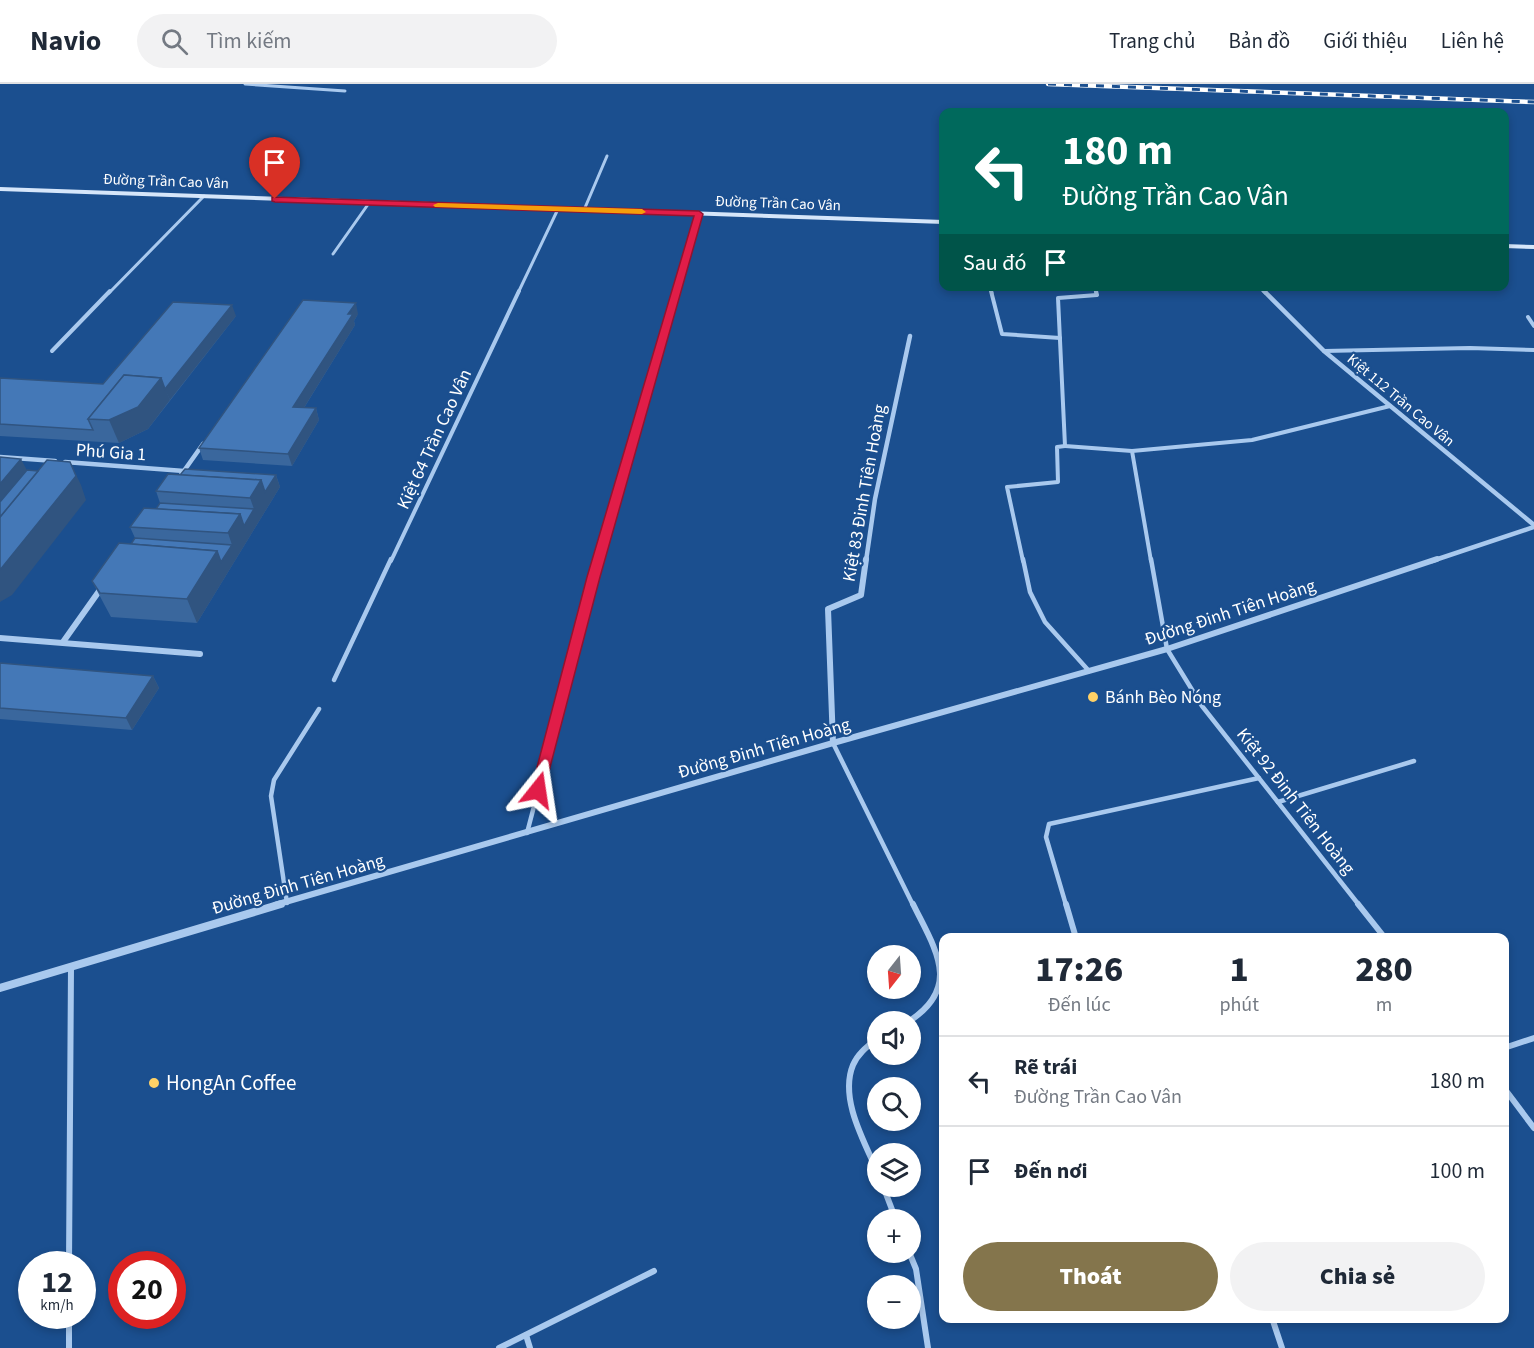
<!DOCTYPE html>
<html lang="vi">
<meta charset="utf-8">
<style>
:root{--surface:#fff;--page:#f2f2f3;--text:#1f2937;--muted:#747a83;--line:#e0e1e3;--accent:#84754c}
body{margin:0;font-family:"Source Sans 3",sans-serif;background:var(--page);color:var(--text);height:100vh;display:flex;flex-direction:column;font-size:22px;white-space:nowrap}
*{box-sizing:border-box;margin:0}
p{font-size:20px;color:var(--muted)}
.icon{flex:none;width:33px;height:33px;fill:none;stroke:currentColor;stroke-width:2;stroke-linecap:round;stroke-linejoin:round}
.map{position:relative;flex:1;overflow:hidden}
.sheet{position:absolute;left:939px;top:849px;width:570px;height:390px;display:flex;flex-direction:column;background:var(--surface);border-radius:12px;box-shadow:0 3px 9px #0003}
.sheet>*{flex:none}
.top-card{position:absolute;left:939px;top:24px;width:570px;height:183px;border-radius:12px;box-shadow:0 3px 9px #0003;background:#00695c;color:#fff;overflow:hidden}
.needle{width:39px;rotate:197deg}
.tools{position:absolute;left:867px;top:861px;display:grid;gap:12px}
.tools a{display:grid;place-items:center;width:54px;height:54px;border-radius:50%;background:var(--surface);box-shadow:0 3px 9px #0003;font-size:30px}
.speed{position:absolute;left:18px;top:1167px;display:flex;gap:12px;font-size:30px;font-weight:700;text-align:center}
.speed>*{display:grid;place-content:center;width:78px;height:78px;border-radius:50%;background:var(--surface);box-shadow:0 3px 9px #0003;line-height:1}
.speed small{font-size:15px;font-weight:400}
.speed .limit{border:9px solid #d22;background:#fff;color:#111}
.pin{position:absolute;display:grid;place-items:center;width:51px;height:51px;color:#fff;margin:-62px -26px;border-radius:50% 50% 50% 0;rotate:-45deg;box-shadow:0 0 6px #0007}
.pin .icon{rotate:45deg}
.me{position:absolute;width:66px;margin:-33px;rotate:15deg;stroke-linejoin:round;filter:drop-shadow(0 0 4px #0008)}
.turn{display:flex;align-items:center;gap:21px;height:126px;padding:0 24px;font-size:27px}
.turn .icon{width:78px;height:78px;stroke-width:2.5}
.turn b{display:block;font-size:42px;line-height:51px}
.then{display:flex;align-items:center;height:57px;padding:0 24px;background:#0003;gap:12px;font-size:22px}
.eta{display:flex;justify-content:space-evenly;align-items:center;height:102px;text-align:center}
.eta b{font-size:36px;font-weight:800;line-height:42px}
.cta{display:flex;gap:12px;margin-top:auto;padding:12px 24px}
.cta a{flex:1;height:69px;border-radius:36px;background:var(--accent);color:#fff;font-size:24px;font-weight:800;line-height:69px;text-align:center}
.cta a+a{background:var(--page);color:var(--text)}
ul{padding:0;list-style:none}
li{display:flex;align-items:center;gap:18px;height:90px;padding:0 24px;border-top:2px solid var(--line)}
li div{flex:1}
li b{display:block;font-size:22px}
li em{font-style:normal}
header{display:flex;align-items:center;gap:36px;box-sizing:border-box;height:84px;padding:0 30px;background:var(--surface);border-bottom:2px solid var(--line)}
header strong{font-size:28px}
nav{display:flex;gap:33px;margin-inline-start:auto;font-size:21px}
.search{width:420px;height:54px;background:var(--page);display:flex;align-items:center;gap:15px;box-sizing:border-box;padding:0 21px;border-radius:33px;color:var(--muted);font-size:22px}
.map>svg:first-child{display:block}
</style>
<header>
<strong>Navio</strong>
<div class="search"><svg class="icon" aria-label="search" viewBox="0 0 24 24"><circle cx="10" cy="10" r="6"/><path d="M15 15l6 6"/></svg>Tìm kiếm</div>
<nav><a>Trang chủ</a><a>Bản đồ</a><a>Giới thiệu</a><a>Liên hệ</a></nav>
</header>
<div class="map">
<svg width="1534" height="1264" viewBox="0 0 1534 1264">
<rect width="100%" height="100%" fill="#1b4f8f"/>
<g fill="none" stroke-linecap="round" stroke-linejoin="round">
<g stroke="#a9c9ee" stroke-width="3">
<path d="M245 0 345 7"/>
<path d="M584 126 607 72"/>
<path d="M333 170 369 119"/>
<path d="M990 202 992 209"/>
<path d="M1094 202 1096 209"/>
<path d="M109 209 204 112"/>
<path d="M518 209 558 125"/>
<path d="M676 209 699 130"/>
</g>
<g stroke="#a9c9ee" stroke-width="4">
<path d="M991 207 1002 250 1060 254"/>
<path d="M1096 207 1097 211 1058 214 1065 362 1132 367 1151 477"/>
<path d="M1528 233 1534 242"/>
<path d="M52 267 110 207"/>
<path d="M1324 267 1470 264 1534 266"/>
<path d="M1132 367 1252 356 1390 322"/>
<path d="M391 477 519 207"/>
<path d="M599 477 677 207"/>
<path d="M1023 477 1007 403 1058 398 1057 363 1065 362"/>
</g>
<g stroke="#a9c9ee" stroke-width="4.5">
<path d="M1023 475 1030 508 1045 538 1089 587"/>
<path d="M1151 475 1167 565 1202 622 1359 821"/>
<path d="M334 596 391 475"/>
<path d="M833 659 913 821"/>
<path d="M1278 718 1414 677"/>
<path d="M527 749 599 475"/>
<path d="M287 819 271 712 274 696 319 625"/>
<path d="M1066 821 1046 753 1049 740 1259 694"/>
</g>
<g stroke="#a9c9ee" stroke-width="6">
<path d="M1066 820 1076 854"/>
<path d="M1358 820 1385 854"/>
<path d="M908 938C963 903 935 865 913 820"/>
<path d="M878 954C868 962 858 969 853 981 839 1015 865 1059 878 1089"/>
<path d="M1504 964 1534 954"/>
<path d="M1504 1004 1534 1044"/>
<path d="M883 1102 896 1136"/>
<path d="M909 1168 916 1185 928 1264"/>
<path d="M69 1180 71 883"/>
<path d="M69 1232V1264"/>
<path d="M1272 1234 1282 1264"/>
<path d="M526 1251 530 1264"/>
<path d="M499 1264 654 1187"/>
</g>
<path stroke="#a9c9ee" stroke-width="4" d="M1259 202 1266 209"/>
<g stroke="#a9c9ee" stroke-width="4.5">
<path d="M1264 207 1324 267 1534 441"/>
<path d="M0 373 55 377"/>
<path d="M65 378 184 387"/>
<path d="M181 391 203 360"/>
<path d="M866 477 875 415 910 252"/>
<path d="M1432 477 1534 443"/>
</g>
<g stroke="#a9c9ee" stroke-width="6">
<path d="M0 554 200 570"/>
<path d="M63 558 102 503"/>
<path d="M833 659 828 525 861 511 866 475"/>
<path d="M275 821 833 659 1167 565 1437 475"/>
</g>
<path stroke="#a9c9ee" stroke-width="8" d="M0 904 281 820"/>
<g fill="#d6e6fa" fill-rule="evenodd">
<path d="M0 103 944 136V140L0 107Z"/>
<path d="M1504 160 1534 161V165L1504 164Z"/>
</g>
<g stroke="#fff" stroke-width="4.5">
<path id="rail" d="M1048 0 1534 18"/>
</g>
<use href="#rail" stroke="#1b4f8f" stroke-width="3" stroke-dasharray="8" stroke-linecap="butt"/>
</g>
<g fill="#3a679d">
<path d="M358 230 354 237 355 241 304 324H316L319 336 292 382 203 376 199 364Z"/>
<path d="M236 232 148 345 119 359 0 352V294L103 300Z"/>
<path d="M180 391H276L280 403 197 539 111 533 104 520 92 497 131 460 135 454 130 443 156 425 160 419 156 407Z"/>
<path d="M0 579 153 592 159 604 132 646 0 635Z"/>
</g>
<g fill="#305480">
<path d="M356 219 358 230 354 237 355 241 297 335 293 323Z"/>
<path d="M232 221 236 232 170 316 165 305Z"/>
<path d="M161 294 170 316 148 345 119 359 109 336Z"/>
<path d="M316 324 319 336 292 382 288 370Z"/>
<path d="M21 375 33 398 0 437V400Z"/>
<path d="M70 378 81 401 86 416 12 511 0 518V486Z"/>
<path d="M276 391 280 403 197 539 187 515 217 467 232 461 228 449 240 430 254 425 250 414 261 396Z"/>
<path d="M153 592 159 604 132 646 126 634Z"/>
</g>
<g fill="#4478b7" stroke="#305480" stroke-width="1.5">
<path d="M303 216 356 219 348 230H353L293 323 316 324 288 370 199 364Z"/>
<path d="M173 218 232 221 165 305 161 294 124 291 88 335 93 346 0 340V294L103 300Z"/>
<path d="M124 291 161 294 138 323 109 336 88 335Z"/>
<path d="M0 373 21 375 0 400Z"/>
<path d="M47 376 70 378 76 392 0 486V433Z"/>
<path d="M185 385 276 391 265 408 261 396 180 391Z"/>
<path d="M27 386 38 387 0 433V418Z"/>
<path d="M168 390 261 396 250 414 156 407Z"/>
<path d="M160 419 254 425 244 442 240 430 156 425Z"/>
<path d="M144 424 240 430 228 449 130 443Z"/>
<path d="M135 454 232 461 221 478 217 467 131 460Z"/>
<path d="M119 459 217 467 187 515 100 509 92 497Z"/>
<path d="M0 579 153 592 126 634 0 624Z"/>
</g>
<path fill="#e11d48" stroke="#92132f" stroke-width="1.5" d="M272 113 699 127 703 130 600 493 543 710H533L531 706 587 493 694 132 275 118 272 117Z"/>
<path fill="#f59e0b" d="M438 119 642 125 646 128 642 130 435 123 433 121Z"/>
<g fill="#ffd166" stroke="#1b4f8f" stroke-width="2">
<circle cx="1093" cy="613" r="6"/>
<circle cx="154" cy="999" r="6"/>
</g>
<g text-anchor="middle" stroke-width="4.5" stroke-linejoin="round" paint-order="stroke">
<g font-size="15" fill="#fff" stroke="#1b4f8f">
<text transform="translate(166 97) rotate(2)" y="5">Đường Trần Cao Vân</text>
<text transform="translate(778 119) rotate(2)" y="5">Đường Trần Cao Vân</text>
<text transform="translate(1401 316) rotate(40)" y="5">Kiệt 112 Trần Cao Vân</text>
</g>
<g font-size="18" fill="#fff" stroke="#1b4f8f">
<text transform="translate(434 355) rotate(-65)" y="6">Kiệt 64 Trần Cao Vân</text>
<text transform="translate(111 368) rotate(4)" y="6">Phú Gia 1</text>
<text transform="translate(864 409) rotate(-80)" y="6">Kiệt 83 Đinh Tiên Hoàng</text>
<text transform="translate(1230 528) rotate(-18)" y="6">Đường Đinh Tiên Hoàng</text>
<text transform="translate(764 664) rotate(-16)" y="6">Đường Đinh Tiên Hoàng</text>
<text transform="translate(1296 717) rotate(52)" y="6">Kiệt 92 Đinh Tiên Hoàng</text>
<text transform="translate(298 800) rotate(-16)" y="6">Đường Đinh Tiên Hoàng</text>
</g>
<g font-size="18" fill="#fff" stroke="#1b4f8f" text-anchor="start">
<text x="1105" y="619">Bánh Bèo Nóng</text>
</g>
<g font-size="21" fill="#fff" stroke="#1b4f8f" text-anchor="start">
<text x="166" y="1006">HongAn Coffee</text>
</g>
</g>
</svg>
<div class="tools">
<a><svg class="needle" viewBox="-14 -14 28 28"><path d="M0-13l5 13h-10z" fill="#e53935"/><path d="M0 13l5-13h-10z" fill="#747a83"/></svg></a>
<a><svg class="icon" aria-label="sound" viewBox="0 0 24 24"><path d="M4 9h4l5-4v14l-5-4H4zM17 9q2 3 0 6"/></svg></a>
<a><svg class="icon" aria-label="search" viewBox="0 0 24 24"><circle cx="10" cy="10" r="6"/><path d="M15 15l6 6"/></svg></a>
<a><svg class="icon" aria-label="layers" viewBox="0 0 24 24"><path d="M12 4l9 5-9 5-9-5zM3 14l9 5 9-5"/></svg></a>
<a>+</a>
<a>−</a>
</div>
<div class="speed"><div>12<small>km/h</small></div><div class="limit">20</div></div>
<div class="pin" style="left:275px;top:115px;background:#d93025"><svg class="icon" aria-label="arrive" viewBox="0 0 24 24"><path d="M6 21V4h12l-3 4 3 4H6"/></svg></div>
<svg class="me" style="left:538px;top:706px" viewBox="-20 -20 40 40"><path d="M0-17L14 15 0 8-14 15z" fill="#e11d48" stroke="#fff" stroke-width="4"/></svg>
<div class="top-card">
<div class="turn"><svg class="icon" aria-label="left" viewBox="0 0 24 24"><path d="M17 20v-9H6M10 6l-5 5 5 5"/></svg><div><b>180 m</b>Đường Trần Cao Vân</div></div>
<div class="then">Sau đó<svg class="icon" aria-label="arrive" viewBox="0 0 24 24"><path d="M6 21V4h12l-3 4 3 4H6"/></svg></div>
</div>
<section class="sheet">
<div class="eta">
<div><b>17:26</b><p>Đến lúc</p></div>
<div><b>1</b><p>phút</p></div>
<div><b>280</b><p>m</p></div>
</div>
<ul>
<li><svg class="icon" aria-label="left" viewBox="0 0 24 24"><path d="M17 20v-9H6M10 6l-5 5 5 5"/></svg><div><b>Rẽ trái</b><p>Đường Trần Cao Vân</p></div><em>180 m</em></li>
<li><svg class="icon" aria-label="arrive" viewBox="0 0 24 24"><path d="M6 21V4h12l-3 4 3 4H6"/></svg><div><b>Đến nơi</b></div><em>100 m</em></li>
</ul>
<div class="cta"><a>Thoát</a><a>Chia sẻ</a></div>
</section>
</div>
